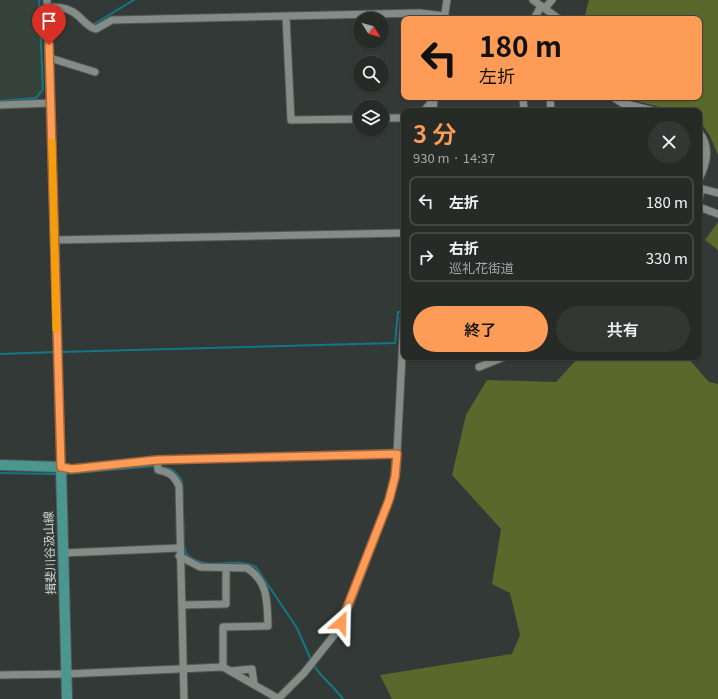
<!DOCTYPE html>
<html lang="ja">
<meta charset="utf-8">
<style>
:root{--surface:#262b28;--page:#323734;--text:#f1f3f6;--muted:#a4a7a8;--line:#424745;--accent:#fe9c57}
body{margin:0;font-family:Georgia,"Noto Sans JP",serif;background:var(--page);color:var(--text);height:100vh;display:flex;flex-direction:column;font-size:15px;white-space:nowrap}
*{box-sizing:border-box;margin:0}
p{font-size:13px;color:var(--muted)}
.icon{flex:none;width:22px;height:22px;fill:none;stroke:currentColor;stroke-width:2;stroke-linecap:round;stroke-linejoin:round}
.map{position:relative;flex:1;overflow:hidden}
.sheet{position:absolute;left:401px;top:108px;width:301px;height:252px;display:flex;flex-direction:column;background:var(--surface);border-radius:8px;box-shadow:0 1px 3px #0004,0 0 0 1px var(--line)}
.sheet>*{flex:none}
.top-card{position:absolute;left:401px;top:16px;width:301px;height:84px;border-radius:8px;box-shadow:0 1px 3px #0004,0 0 0 1px var(--line);background:#fe9c57;color:#111;overflow:hidden}
.needle{width:26px;rotate:127deg}
.buttons{position:absolute;left:353px;top:12px;display:grid;gap:8px}
.buttons a{display:grid;place-items:center;width:36px;height:36px;border-radius:50%;background:var(--surface);box-shadow:0 1px 3px #0004,0 0 0 1px var(--line);font-size:20px}
.pin{position:absolute;display:grid;place-items:center;width:34px;height:34px;color:#fff;margin:-41px -17px;border-radius:50% 50% 50% 0;rotate:-45deg;box-shadow:0 0 4px #0007}
.pin .icon{rotate:45deg}
.me{position:absolute;width:44px;margin:-22px;rotate:25deg;stroke-linejoin:round;filter:drop-shadow(0 0 3px #0008)}
.turn{display:flex;align-items:center;gap:14px;height:84px;padding:0 12px;font-size:18px}
.turn .icon{width:52px;height:52px;stroke-width:2.5}
.turn b{display:block;font-size:28px;line-height:34px}
.round{display:grid;place-items:center;flex:none;width:42px;height:42px;border-radius:21px;background:var(--page)}
.summary{display:flex;align-items:center;justify-content:space-between;height:68px;padding:0 12px}
h1{font-size:24px;font-weight:600;line-height:30px;color:var(--accent)}
.action{display:flex;gap:8px;margin-top:auto;padding:8px 12px}
.action a{flex:1;height:46px;border-radius:24px;background:var(--accent);color:#111;font-size:16px;font-weight:600;line-height:46px;text-align:center}
.action a+a{background:var(--page);color:var(--text)}
ul{padding:0;list-style:none}
li{display:flex;align-items:center;gap:12px;height:50px;margin:0 8px 6px;padding:0 4px;border:2px solid var(--line);border-radius:8px}
li div{flex:1}
li b{display:block;font-size:15px}
li em{font-style:normal}
.map>svg:first-child{display:block}
</style>
<div class="map">
<svg width="718" height="699" viewBox="0 0 718 699">
<rect width="100%" height="100%" fill="#333936"/>
<path fill="#36433d" d="M0 0H42L44 93 42 98 35 102 0 104Z"/>
<g fill="#5a682b">
<path d="M589 0H718V155L710 136 699 120V111L672 110 620 97H699V19H591L585 15Z"/>
<path d="M718 222V250L705 240Z"/>
<path d="M579 357H687L709 382 718 384V699H392L380 675 512 654 520 635 510 593 492 584 501 529 452 475 466 415 487 380 556 382Z"/>
</g>
<g fill="none" stroke-linecap="round" stroke-linejoin="round">
<g stroke="#127886" stroke-width="2">
<path d="M94 24 134 0"/>
<path d="M0 101 36 98 43 89 39 0"/>
<path d="M59 352 395 343 398 312H404"/>
<path d="M0 354 55 352"/>
<path d="M159 467C171 467 176 471 182 481L184 545 186 554C210 574 231 555 256 567L297 628 311 660"/>
<path d="M0 473 57 474"/>
<path d="M64 474 155 466"/>
<path d="M313 664C321 678 334 686 343 699"/>
</g>
<g stroke="#515654" stroke-width="9">
<g id="minor">
<path d="M47 0 61 467 72 469 157 460 397 453"/>
<path d="M533 0 559 19"/>
<path d="M48 7C57 7 65 7 73 12 81 16 86 27 96 29L112 20 419 13 445 16"/>
<path d="M545 8 552 0"/>
<path d="M286 17 291 120 360 119"/>
<path d="M444 19 447 0"/>
<path d="M534 19 541 6"/>
<path d="M50 58 95 72"/>
<path d="M523 97 524 111"/>
<path d="M550 97 551 111"/>
<path d="M613 97 622 103 654 111"/>
<path d="M0 105 51 103"/>
<path d="M424 111 434 99"/>
<path d="M433 111 434 99"/>
<path d="M382 118H404"/>
<path d="M699 132C711 147 707 163 699 179"/>
<path d="M699 188 718 193"/>
<path d="M699 199 701 189"/>
<path d="M699 207 718 214"/>
<path d="M55 240 404 233"/>
<path d="M479 367 504 357"/>
<path d="M157 460 158 470C170 472 174 476 179 486L184 699"/>
<path d="M63 553 179 548"/>
<path d="M179 556 200 567 247 568C269 582 267 603 268 626L223 627V667"/>
<path d="M182 605 226 604V568"/>
<path d="M230 671 252 669 254 684"/>
<path d="M0 675 66 674 223 667 279 699"/>
<path d="M278 699 304 673 335 634 347 611 389 500 395 477 397 453 404 318"/>
</g>
</g>
<g stroke="#515654" stroke-width="12">
<path id="major" d="M0 465 61 467 67 699"/>
</g>
<use href="#minor" stroke="#848c88" stroke-width="7"/>
<use href="#major" stroke="#4c9690" stroke-width="10"/>
</g>
<g fill="none" stroke-linecap="round" stroke-linejoin="round">
<g stroke="#a56539" stroke-width="10">
<path id="route" d="M49 45 61 467 72 469 157 460 397 454 395 477 389 500 341 623"/>
</g>
<use href="#route" stroke="#fe9c57" stroke-width="7"/>
<path stroke="#f59e0b" stroke-width="7" d="M52 142 56 329"/>
</g>
<g text-anchor="middle" stroke-width="3" stroke-linejoin="round" paint-order="stroke">
<g font-size="12" fill="#cfd3d1" stroke="#333936">
<text transform="translate(50 553) rotate(-92)" y="4">揖斐川谷汲山線</text>
</g>
</g>
</svg>
<div class="buttons">
<a><svg class="needle" viewBox="-14 -14 28 28"><path d="M0-13l5 13h-10z" fill="#e53935"/><path d="M0 13l5-13h-10z" fill="#a4a7a8"/></svg></a>
<a><svg class="icon" aria-label="search" viewBox="0 0 24 24"><circle cx="10" cy="10" r="6"/><path d="M15 15l6 6"/></svg></a>
<a><svg class="icon" aria-label="layers" viewBox="0 0 24 24"><path d="M12 4l9 5-9 5-9-5zM3 14l9 5 9-5"/></svg></a>
</div>
<div class="pin" style="left:49px;top:45px;background:#d93025"><svg class="icon" aria-label="arrive" viewBox="0 0 24 24"><path d="M6 21V4h12l-3 4 3 4H6"/></svg></div>
<svg class="me" style="left:341px;top:623px" viewBox="-20 -20 40 40"><path d="M0-17L14 15 0 8-14 15z" fill="#fe9c57" stroke="#fff" stroke-width="4"/></svg>
<div class="top-card">
<div class="turn"><svg class="icon" aria-label="left" viewBox="0 0 24 24"><path d="M17 20v-9H6M10 6l-5 5 5 5"/></svg><div><b>180 m</b>左折</div></div>
</div>
<section class="sheet">
<div class="summary"><div><h1>3 分</h1><p>930 m · 14:37</p></div><a class="round"><svg class="icon" aria-label="close" viewBox="0 0 24 24"><path d="M6 6l12 12M18 6L6 18"/></svg></a></div>
<ul>
<li><svg class="icon" aria-label="left" viewBox="0 0 24 24"><path d="M17 20v-9H6M10 6l-5 5 5 5"/></svg><div><b>左折</b></div><em>180 m</em></li>
<li><svg class="icon" aria-label="right" viewBox="0 0 24 24"><path d="M7 20v-9h11M14 6l5 5-5 5"/></svg><div><b>右折</b><p>巡礼花街道</p></div><em>330 m</em></li>
</ul>
<div class="action"><a>終了</a><a>共有</a></div>
</section>
</div>
